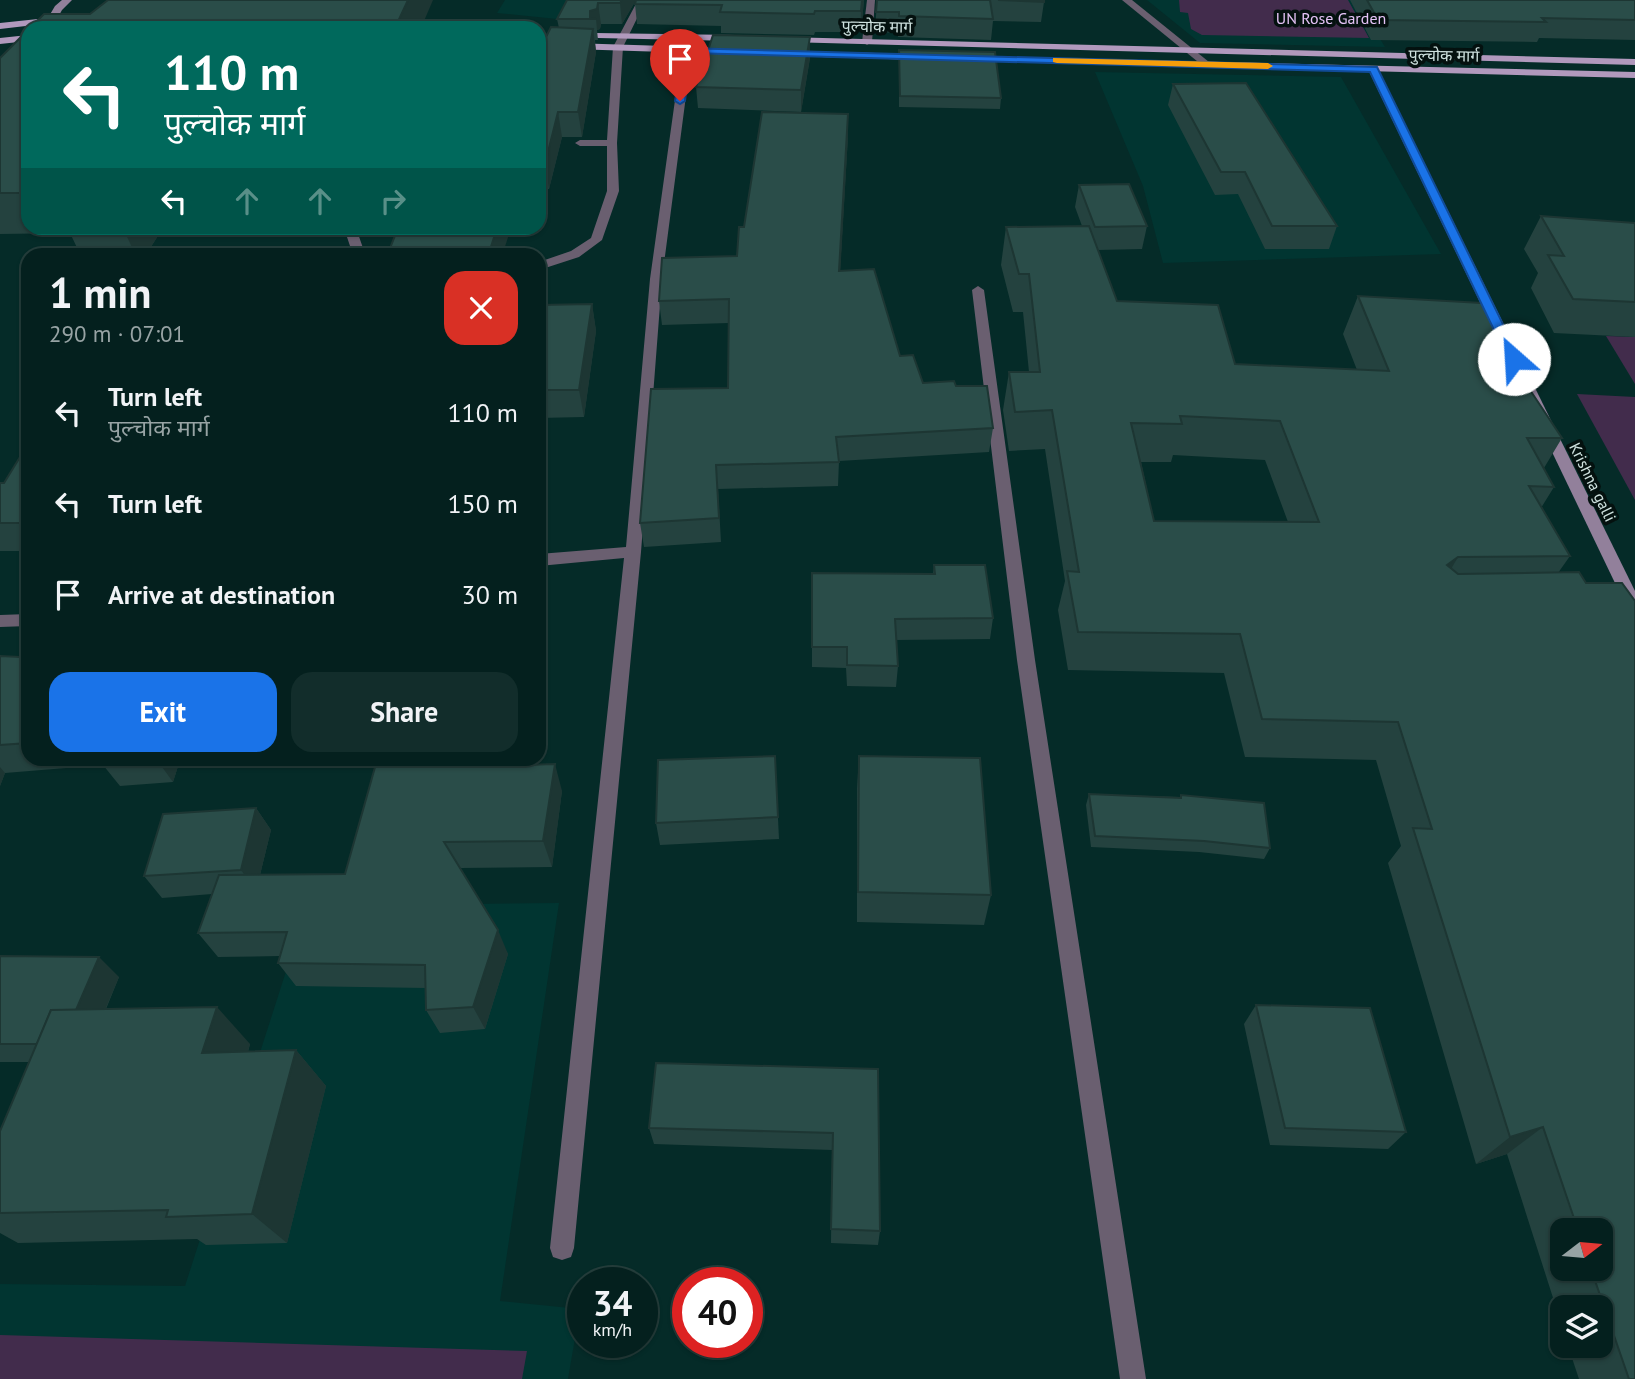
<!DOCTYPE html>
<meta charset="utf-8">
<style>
:root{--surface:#04201e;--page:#122d2b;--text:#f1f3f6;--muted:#97a3a4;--line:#253e3c;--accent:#1a73e8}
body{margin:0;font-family:"PT Sans","Noto Sans Devanagari",sans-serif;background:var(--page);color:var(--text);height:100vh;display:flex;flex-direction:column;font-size:26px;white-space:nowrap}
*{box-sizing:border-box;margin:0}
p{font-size:23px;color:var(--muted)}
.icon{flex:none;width:38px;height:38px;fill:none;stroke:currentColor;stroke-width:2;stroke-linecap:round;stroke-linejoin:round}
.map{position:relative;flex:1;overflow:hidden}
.details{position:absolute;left:21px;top:248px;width:525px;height:518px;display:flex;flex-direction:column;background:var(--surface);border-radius:21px;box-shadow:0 2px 5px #0004,0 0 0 2px var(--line)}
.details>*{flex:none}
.top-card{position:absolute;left:21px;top:21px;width:525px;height:214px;border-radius:21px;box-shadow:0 2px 5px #0004,0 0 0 2px var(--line);background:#00695c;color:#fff;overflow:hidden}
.needle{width:46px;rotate:74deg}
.fabs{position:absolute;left:1550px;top:1218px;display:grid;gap:14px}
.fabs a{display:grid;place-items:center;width:63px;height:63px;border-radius:14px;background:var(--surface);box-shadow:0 2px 5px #0004,0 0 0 2px var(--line);font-size:35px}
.speed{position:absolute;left:567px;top:1267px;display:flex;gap:14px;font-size:35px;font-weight:700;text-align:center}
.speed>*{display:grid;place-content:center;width:91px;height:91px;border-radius:50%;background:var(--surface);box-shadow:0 2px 5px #0004,0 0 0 2px var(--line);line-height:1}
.speed small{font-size:18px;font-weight:400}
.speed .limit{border:10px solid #d22;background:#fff;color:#111}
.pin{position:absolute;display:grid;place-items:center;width:60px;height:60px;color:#fff;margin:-72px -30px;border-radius:50% 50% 50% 0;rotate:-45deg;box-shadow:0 0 7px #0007}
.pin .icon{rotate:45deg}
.me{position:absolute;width:77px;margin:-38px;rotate:334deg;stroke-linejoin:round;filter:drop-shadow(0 0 5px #0008)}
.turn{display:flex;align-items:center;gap:24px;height:147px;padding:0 28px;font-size:32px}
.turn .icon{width:91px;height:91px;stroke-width:2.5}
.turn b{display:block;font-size:49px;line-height:60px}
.lanes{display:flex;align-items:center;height:66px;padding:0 28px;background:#0003;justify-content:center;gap:35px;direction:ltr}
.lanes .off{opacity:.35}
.round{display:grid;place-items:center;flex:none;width:74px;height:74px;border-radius:21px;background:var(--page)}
.overview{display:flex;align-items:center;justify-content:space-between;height:119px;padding:0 28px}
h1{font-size:42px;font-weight:700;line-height:52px}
.action{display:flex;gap:14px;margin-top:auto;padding:14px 28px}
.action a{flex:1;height:80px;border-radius:21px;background:var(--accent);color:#fff;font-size:28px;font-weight:700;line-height:80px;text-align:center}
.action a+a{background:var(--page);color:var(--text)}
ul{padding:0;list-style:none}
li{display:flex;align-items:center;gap:21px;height:91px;padding:0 28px}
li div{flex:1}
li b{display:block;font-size:26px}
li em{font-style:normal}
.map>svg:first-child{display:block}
</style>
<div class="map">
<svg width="1635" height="1379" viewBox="0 0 1635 1379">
<rect width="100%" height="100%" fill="#052b28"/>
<g fill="#013531">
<path d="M505 0H576L567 20 497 13Z"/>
<path d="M1147 0H1356L1385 47 1200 43Z"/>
<path d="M1095 72 1341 77 1441 254 1163 263 1143 186Z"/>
<path d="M559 903 500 1301 580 1309 568 1379H0V1284L185 1286 307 906Z"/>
</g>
<g fill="#422c4c">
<path d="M1179 0H1348L1369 38 1202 35 1191 29 1188 13 1180 12Z"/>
<path d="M1606 336 1635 337V384Z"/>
<path d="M1577 394 1635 397V500Z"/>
<path d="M0 1335 527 1351 522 1379H0Z"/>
</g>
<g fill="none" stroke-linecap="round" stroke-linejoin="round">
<g fill="#6a5f70" fill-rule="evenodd">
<path d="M638 0H646L623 47 617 143 619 191 602 240 579 257 539 270V262L571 251 591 238 607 191V146H580L575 143 580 140H607L613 47Z"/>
<path d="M867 0H875L872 42 867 45 862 42Z"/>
<path d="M344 228H356L363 248C352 256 337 256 323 256L350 246Z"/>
</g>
<g fill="#6a5f70" fill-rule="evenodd">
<path d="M1122 0H1132L1209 62V66H1203Z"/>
<path d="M687 47 692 50 662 279 641 552 574 1248 571 1257 562 1260 553 1257 550 1248 624 558 539 566V554L626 547 650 279 682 50Z"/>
<path d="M978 286 984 290 1035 660 1146 1379H1120L1017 660 972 290Z"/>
<path d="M28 614V626L0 627V615Z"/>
</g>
<g fill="#92809b" fill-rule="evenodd">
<path d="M62 0H72L62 10 52 28H42L55 6Z"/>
<path d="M1373 66 1378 69 1635 591V614L1627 608 1368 69Z"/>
</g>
<g fill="#b199bd" fill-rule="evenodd">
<path d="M57 17 60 18V22L0 29V23Z"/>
<path d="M595 33 735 35 740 38 735 41 598 38 595 37Z"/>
<path d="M28 35V41L0 44V38Z"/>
<path d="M784 37 1635 59V65L787 42 784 41Z"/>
<path d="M539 42 729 48 734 51 729 54 539 48Z"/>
<path d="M785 51 921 54 926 57 921 60 788 56 783 53Z"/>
<path d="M971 56 1635 72V78L974 61 971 60Z"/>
</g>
</g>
<g fill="#24423f" fill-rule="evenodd">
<path d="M567 0H636L622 24H601L600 29 597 30 598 40H595L596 52 582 137H562L549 189 539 190V51L559 28 557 19Z"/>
<path d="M636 0H864L861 32H815L814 35 721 33V26L637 24 635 4Z"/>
<path d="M877 0H1044V2L1041 22 993 21 991 40 898 37V33L875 32Z"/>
<path d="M1350 0H1635V40L1539 38 1537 42 1371 40Z"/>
<path d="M28 30V228H163L145 256H81L70 233 0 234V58Z"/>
<path d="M810 37V58L801 112 698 108 696 87Z"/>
<path d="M899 50 1001 98 1000 109 899 107Z"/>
<path d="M1173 84 1337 226 1329 249H1265L1238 194 1215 195 1168 105Z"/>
<path d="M848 136 840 271 900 356 923 383 956 386 993 428 989 452 839 461 838 486 718 489 721 542 644 547 640 523 728 388 729 323 662 325 659 301 737 256 744 227Z"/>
<path d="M1079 185 1147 226 1142 249 1098 250 1117 301 1235 364 1357 370 1343 334 1358 296 1525 372 1522 378 1562 438 1544 468 1554 487 1541 508 1570 556 1558 573 1635 1379H1579L1568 1346H1601V1307H1563V1329L1507 1154 1476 1164 1388 863 1401 846 1376 760 1245 757 1224 673 1068 670 1058 610 1065 581 1045 449 1009 451 1003 410 1009 372H1029L1023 312H1013L1001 265 1006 227 1082 226 1075 207ZM1173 455 1265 460 1288 522 1154 521 1141 462H1171ZM1563 1230H1601V1269H1563Z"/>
<path d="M1541 216 1635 223V337L1554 333 1531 288 1538 273 1524 249Z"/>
<path d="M592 304 596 331 584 417 539 418V305Z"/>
<path d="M28 444V551H0V483H4Z"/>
<path d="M934 565 993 618 990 639 896 640 898 666 896 687 847 686 846 668 812 667V573L933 574Z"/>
<path d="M28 641V760H180L173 782 120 786 103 765 5 773 0 786V656L20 657Z"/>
<path d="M775 756 779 839 660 845 656 823Z"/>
<path d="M859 756 991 895 984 925 857 922V788Z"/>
<path d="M538 765 562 791 552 867 460 868 508 954 485 1029 440 1033 426 1010V988L296 986 278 963 280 956 218 957 198 933 212 894 162 898 144 876 256 808 271 830 260 875 345 874Z"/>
<path d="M1089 794 1180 797 1181 795 1270 848 1264 859 1199 852 1091 847 1086 805Z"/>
<path d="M0 956 119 977 106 1009 250 1044 248 1052 296 1050 326 1086 287 1243 206 1245 197 1239 18 1243 0 1233V1131L29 1062H0Z"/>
<path d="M1256 1005 1406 1132 1388 1149 1270 1145 1244 1024Z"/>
<path d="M878 1069 880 1231 878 1245 831 1243 832 1150 654 1144 649 1128Z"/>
</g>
<g fill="#1d3633">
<path d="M408 0H433L421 28H395Z"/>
<path d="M622 0H636L622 24 620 3Z"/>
<path d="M862 0H864L861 32V11Z"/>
<path d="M598 3 601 24 600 29 597 30 596 19H590V11Z"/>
<path d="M593 29 596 52 582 137 578 112Z"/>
<path d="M810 37V58L801 112V90Z"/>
<path d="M558 112 562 137 549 189 545 164Z"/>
<path d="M848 114V136L839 295V271Z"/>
<path d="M123 228H163L145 256H136Z"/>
<path d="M497 228H511L502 256H488Z"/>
<path d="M592 304 596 331 584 417 579 390Z"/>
<path d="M1458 557 1436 595 1447 565Z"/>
<path d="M540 680 547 708 539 758V684Z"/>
<path d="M157 760H180L173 782Z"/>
<path d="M526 760H539L533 792 525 765Z"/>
<path d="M555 764 562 791 552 867 543 841Z"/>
<path d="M0 767 5 773 0 786Z"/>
<path d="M256 808 271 830 256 891 241 870Z"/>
<path d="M498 930 508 954 485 1029 473 1007Z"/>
<path d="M99 957 119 977 83 1062 61 1044Z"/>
<path d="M217 1007 250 1044 237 1088 202 1053Z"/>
<path d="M296 1050 326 1086 287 1243 252 1214Z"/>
<path d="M1543 1127 1507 1154 1476 1164 1510 1137Z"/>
</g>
<g fill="#2a4d49" stroke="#1d3633" stroke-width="2" fill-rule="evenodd">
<path d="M108 0H408L395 28H30L44 14H90Z"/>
<path d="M567 0H622L620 3H598L597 9 590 11V18L596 19H557Z"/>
<path d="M636 0H862L861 11H815L814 14 720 12 722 5 635 4Z"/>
<path d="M877 0H990L993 19 899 16V12H876Z"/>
<path d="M998 0H1044V2Z"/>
<path d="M1367 0H1635V20L1542 18 1546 22 1378 20Z"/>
<path d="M551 27 593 29 578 112H558L545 164H539V51Z"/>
<path d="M28 30V193H0V58Z"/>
<path d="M713 35 810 37 801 90 696 87Z"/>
<path d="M899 50 995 52 1001 98 900 96Z"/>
<path d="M1246 83 1337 226H1272L1245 172H1221L1173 84Z"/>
<path d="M762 112 848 114 839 271 874 269 900 356 913 355 923 383 954 381 956 386H987L993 428 836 437 839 462 716 465 719 518 640 523 651 389 728 388 729 299 659 301 662 258 737 256 739 227H744Z"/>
<path d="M1129 184 1147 226 1095 227 1079 185Z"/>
<path d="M1541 216 1635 223V302L1573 299 1548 255 1564 256Z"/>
<path d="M1089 226 1117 301 1218 305 1235 364 1389 371 1358 296 1482 303 1525 372H1518L1562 438H1527L1554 487 1529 486 1570 556 1458 557 1447 565 1458 574 1579 572 1586 583H1622L1635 601V1379H1629L1591 1269H1601V1230H1578L1543 1127 1510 1137 1413 828 1432 829 1398 722 1262 719 1240 634 1078 632 1067 571 1079 572 1052 410 1015 412 1009 372H1040L1029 274H1019L1006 227ZM1180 416 1280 421 1319 522 1154 521 1131 423 1182 424Z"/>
<path d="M398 228H497L488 256H387Z"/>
<path d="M592 304 579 390H539V305Z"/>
<path d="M28 444V523H0V483H4Z"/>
<path d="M934 565H985L993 618 895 619 898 666 847 665V647H812V573L935 574Z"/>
<path d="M28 641V743L0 745V656L20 657Z"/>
<path d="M775 756 778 817 656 823 658 760Z"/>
<path d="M859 756 980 758 991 895 858 892Z"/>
<path d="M377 760H526L525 765 555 764 543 841 444 842 498 930 473 1007 426 1010 425 965 278 963 287 932 198 933 219 875 345 874Z"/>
<path d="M1089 794 1181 798V795L1264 803 1270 848 1204 841 1095 836Z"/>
<path d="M256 808 241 870 144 876 163 814Z"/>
<path d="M0 956 99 957 76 1010H51L37 1044H0Z"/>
<path d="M1256 1005 1370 1008 1406 1132 1285 1128Z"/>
<path d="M217 1007 202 1053 296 1050 252 1214 166 1217 168 1210 0 1213V1131L51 1010Z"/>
<path d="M656 1063 878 1069 880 1231 831 1229 833 1133 649 1128Z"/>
</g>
<path fill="#1a73e8" stroke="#114b97" stroke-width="2" d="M684 48 1377 67 1520 359 1514 363 1508 359 1370 72 691 53 685 101 680 104 675 101Z"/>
<path fill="#f59e0b" d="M1053 58 1268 63 1273 66 1268 69 1057 63 1053 62Z"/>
<g text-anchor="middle" stroke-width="7" stroke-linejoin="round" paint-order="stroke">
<g font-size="16" fill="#e5c3f7" stroke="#04110f">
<text x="1331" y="24">UN Rose Garden</text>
</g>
<g font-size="16" fill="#cee1de" stroke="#04110f">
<text transform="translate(877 26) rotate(1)" y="6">पुल्चोक मार्ग</text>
<text transform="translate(1444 55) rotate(1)" y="6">पुल्चोक मार्ग</text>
<text transform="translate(1593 482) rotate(64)" y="6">Krishna galli</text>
</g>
</g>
</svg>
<div class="fabs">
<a><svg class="needle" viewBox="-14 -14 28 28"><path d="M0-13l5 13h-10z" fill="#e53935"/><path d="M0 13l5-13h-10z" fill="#97a3a4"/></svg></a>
<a><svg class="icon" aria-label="layers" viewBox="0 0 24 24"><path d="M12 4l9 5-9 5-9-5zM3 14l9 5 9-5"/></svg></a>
</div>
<div class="speed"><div>34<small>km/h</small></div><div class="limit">40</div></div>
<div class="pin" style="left:680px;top:101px;background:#d93025"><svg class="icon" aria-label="arrive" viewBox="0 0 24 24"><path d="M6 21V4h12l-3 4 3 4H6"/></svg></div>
<svg class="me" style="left:1514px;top:359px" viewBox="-20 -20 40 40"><circle r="19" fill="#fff"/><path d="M0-13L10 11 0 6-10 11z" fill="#1a73e8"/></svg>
<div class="top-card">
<div class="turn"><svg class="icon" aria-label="left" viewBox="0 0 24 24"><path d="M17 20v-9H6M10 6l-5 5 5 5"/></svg><div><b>110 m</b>पुल्चोक मार्ग</div></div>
<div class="lanes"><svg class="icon" aria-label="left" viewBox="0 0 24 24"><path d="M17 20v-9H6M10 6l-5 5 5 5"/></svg><svg class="icon off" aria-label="ahead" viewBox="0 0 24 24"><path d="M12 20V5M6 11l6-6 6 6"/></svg><svg class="icon off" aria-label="ahead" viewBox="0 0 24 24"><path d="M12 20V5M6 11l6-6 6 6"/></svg><svg class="icon off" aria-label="right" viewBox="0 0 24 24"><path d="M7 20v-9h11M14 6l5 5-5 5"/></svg></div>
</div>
<section class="details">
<div class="overview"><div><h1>1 min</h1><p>290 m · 07:01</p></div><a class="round" style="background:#d93025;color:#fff"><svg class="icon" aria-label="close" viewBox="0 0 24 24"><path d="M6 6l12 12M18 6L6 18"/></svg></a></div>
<ul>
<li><svg class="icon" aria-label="left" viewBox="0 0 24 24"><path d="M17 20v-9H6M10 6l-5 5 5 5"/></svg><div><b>Turn left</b><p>पुल्चोक मार्ग</p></div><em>110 m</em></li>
<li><svg class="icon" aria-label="left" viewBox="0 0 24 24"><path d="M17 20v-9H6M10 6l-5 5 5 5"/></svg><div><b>Turn left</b></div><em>150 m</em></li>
<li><svg class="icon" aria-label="arrive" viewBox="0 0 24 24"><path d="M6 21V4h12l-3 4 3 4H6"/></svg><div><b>Arrive at destination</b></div><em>30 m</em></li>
</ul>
<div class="action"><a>Exit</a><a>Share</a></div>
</section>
</div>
